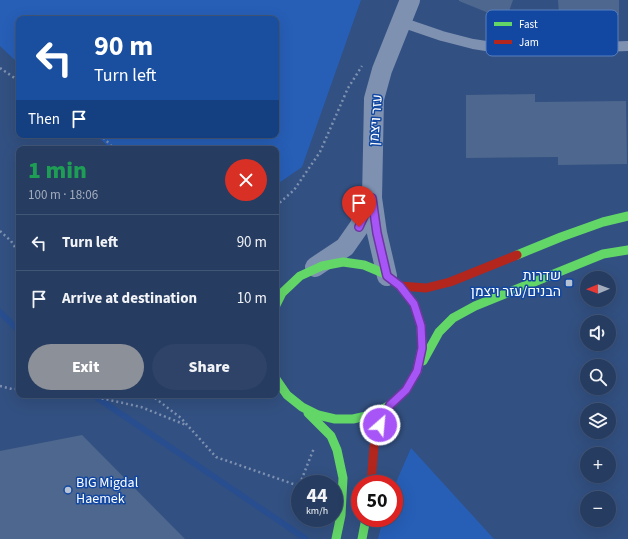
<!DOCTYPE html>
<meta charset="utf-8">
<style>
:root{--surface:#263c61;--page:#2e4367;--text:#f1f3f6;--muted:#a4adbd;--line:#425676;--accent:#8c9099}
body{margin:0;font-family:"Source Sans 3",Heebo,sans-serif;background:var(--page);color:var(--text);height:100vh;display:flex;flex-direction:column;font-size:15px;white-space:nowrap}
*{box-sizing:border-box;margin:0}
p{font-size:13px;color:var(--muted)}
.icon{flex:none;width:22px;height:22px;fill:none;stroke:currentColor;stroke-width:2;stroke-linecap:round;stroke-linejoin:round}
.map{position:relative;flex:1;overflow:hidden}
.drawer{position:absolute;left:16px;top:146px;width:263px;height:252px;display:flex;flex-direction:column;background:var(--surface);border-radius:8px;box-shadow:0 4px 16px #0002,0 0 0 1px var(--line)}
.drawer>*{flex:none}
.top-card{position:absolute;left:16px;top:16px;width:263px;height:122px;border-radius:8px;box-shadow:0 4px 16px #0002,0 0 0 1px var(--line);background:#1a4fa0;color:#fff;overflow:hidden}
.needle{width:26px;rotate:269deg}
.controls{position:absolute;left:580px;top:271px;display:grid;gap:8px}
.controls a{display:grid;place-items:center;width:36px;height:36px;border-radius:50%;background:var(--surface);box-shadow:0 4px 16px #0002,0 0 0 1px var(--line);font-size:20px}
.speed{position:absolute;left:291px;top:475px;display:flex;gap:8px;font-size:20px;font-weight:700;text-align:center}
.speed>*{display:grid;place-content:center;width:52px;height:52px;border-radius:50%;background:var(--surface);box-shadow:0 4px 16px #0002,0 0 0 1px var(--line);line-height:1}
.speed small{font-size:10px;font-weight:400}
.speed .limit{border:6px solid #d22;background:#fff;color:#111}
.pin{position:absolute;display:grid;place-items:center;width:34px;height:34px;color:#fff;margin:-41px -17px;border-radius:50% 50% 50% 0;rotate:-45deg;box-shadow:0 0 4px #0007}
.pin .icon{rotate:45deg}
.me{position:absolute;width:44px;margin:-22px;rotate:27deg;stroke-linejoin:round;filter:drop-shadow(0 0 3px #0008)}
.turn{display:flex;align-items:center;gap:14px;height:84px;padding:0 12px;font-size:18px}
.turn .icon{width:52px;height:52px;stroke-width:2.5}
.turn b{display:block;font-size:28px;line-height:34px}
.then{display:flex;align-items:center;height:38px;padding:0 12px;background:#0003;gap:8px;font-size:15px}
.round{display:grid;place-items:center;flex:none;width:42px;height:42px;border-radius:21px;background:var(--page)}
.headline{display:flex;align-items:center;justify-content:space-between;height:68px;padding:0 12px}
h1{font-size:24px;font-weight:800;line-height:30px;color:#1e9e55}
.cta{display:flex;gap:8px;margin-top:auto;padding:8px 12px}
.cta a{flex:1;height:46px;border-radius:24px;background:var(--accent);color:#fff;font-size:16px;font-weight:800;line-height:46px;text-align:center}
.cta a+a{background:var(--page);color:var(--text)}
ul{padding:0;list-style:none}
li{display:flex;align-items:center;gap:12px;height:56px;padding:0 12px;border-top:1px solid var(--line)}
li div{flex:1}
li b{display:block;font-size:15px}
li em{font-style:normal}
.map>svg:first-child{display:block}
</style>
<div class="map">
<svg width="628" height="539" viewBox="0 0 628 539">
<rect width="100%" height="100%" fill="#325081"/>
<g fill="#275fb7">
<path d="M0 0H361L302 167 276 185V149H111L96 135H276V19H19V64L0 46Z"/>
<path d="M411 448 494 539H378L383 518H394V487Z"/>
</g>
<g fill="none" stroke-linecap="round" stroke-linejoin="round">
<g stroke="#284e90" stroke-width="6">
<path d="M0 312 19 331"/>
<path d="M93 395 306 539"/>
</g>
</g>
<g fill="#4e678e">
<path d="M459 0H513L506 20 459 1Z"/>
<path d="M558 0H619V15H559Z"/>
<path d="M535 94V102L626 101 627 164 558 165V157L466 158V95Z"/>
<path d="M82 435 185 539H0V451Z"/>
</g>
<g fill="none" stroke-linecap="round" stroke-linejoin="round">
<g stroke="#7e91b1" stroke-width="2.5" stroke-dasharray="2 3" stroke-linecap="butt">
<path d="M0 68 19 81"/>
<path d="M99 135 105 139 114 149"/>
<path d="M276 206 294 190 320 152 348 88 362 66"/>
<path d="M0 231 11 241 19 253"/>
<path d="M0 386 12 389H19"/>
<path d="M87 395 141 407 186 425"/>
<path d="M151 395 181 418 216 457 299 486 314 448"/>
</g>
<path stroke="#7e91b1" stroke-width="10" d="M401 22 442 36 473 44 499 48 524 50 628 46"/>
<g stroke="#7e91b1" stroke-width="20">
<path d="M315 267 345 247 359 227 372 198"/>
<path d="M387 276 377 233 372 198 374 99 382 70 410 0"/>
</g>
<g stroke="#63d668" stroke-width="9">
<path d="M517 255 561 237 603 222 628 216"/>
<path d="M276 305 282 293 300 276 322 266 343 262 364 265 383 273 400 286 414 304 421 326 422 348 417 371 406 390 390 405 381 410 371 415 353 419H335L318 415 302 407 287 395 276 379"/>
<path d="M423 361 439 332 453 318 475 306 603 254 628 250"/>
<path d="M308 413 331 436 337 450 343 478 341 515 336 539"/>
<path d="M362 539 366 518"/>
</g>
<g stroke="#b3261e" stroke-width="9">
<path d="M400 286 426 288 450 282 517 255"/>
<path d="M371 484 374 446 380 425 390 405"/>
</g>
</g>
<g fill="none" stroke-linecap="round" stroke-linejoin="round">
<g stroke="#6d37a1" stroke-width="10">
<path id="route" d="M359 227 372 198 377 233 387 276 400 286 414 304 421 326 422 348 417 371 406 390 390 405 380 425"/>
</g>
<use href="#route" stroke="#a855f7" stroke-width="7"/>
</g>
<g fill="#b7c2d3" stroke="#1248a1" stroke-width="1.5">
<rect x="565" y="279" width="8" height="8" rx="2"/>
<circle cx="68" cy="490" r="4"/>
</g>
<g text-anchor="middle" stroke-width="3" stroke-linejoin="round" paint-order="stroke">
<g font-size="14" fill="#fff" stroke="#1248a1">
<text transform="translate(375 120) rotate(-86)" y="5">עזר ויצמן</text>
</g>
<g font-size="14" fill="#fff" stroke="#1248a1" text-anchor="end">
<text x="561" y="280">שדרות<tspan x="561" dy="16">הבנים/עזר ויצמן</tspan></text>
<text x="76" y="487" text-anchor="start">BIG Migdal<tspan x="76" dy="16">Haemek</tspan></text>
</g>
</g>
<rect x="486" y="10" width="132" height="46" rx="6" fill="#1248a1" stroke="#597fbd" stroke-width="1"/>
<rect x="494" y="22" width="18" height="4" fill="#63d668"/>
<rect x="494" y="40" width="18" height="4" fill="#b3261e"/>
<g font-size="11" fill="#fff">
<text x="519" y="28">Fast</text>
<text x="519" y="46">Jam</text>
</g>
</svg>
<div class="controls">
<a><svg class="needle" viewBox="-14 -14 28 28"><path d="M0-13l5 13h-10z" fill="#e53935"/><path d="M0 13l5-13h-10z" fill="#a4adbd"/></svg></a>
<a><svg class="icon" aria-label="sound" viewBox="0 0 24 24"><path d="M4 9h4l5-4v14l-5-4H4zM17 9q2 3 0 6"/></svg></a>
<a><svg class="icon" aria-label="search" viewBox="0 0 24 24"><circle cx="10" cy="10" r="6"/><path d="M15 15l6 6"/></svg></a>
<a><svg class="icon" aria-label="layers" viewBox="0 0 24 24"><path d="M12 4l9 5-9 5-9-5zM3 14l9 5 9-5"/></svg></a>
<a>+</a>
<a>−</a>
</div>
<div class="speed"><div>44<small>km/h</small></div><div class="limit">50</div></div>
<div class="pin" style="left:359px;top:227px;background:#d93025"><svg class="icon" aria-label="arrive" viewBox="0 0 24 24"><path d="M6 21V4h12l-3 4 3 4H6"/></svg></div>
<svg class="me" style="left:380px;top:425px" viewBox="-20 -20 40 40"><circle r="17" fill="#a855f7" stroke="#fff" stroke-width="3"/><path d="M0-11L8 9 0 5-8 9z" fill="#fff"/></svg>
<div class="top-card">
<div class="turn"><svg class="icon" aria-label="left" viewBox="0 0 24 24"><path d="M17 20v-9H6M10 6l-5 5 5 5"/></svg><div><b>90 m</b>Turn left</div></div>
<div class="then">Then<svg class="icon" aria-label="arrive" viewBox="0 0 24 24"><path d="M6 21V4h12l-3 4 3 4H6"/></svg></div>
</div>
<section class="drawer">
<div class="headline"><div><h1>1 min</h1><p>100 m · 18:06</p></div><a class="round" style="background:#d93025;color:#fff"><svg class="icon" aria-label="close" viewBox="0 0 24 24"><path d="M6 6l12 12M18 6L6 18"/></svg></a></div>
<ul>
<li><svg class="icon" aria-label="left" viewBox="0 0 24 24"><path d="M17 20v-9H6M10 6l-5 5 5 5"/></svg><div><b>Turn left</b></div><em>90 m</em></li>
<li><svg class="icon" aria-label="arrive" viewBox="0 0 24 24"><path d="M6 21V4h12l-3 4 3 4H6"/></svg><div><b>Arrive at destination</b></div><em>10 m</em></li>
</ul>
<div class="cta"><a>Exit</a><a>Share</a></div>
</section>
</div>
